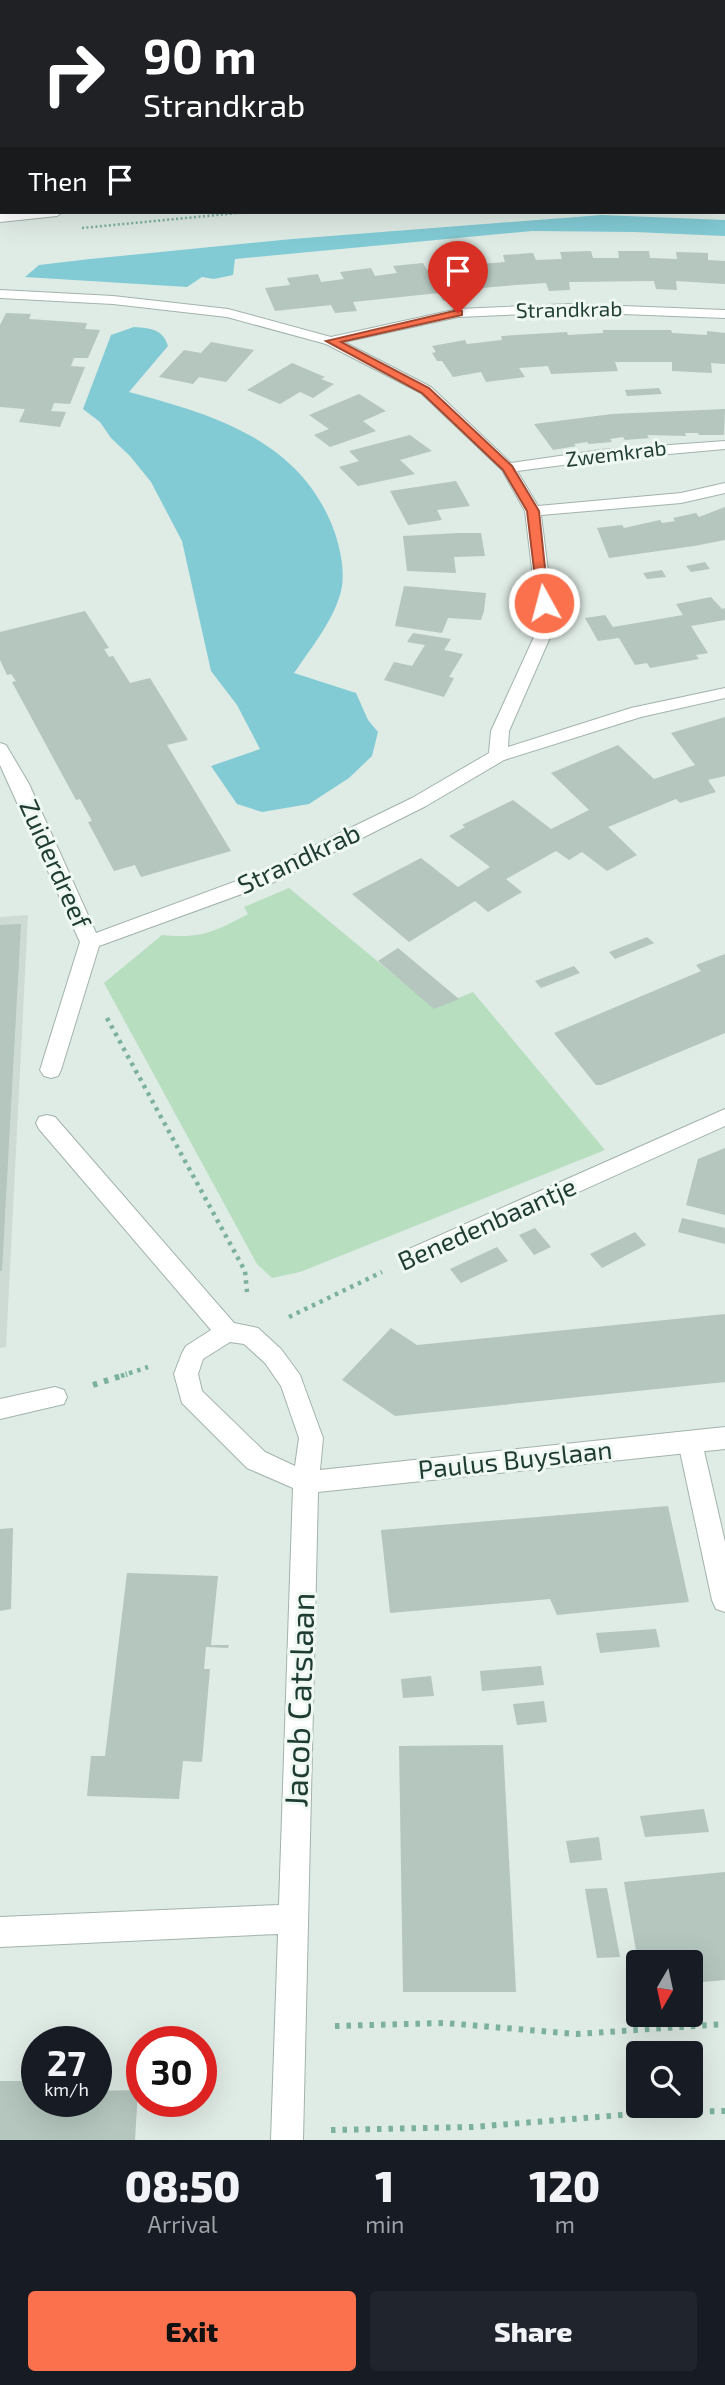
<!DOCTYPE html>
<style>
:root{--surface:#171b24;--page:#20242c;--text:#f1f3f6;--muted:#9ea1a6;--accent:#fb714d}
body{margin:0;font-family:"Exo 2",sans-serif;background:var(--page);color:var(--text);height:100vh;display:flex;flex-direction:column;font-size:26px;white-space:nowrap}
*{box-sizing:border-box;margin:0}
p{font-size:23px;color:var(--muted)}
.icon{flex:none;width:38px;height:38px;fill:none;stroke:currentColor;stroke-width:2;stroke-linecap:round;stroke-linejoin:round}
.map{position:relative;height:2140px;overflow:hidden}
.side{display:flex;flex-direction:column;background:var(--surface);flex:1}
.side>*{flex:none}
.hud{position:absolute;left:0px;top:0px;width:726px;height:214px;box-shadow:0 7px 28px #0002;background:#202124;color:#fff;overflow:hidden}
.needle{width:46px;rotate:189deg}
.controls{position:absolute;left:626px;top:1950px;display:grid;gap:14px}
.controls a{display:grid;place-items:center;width:77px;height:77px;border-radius:7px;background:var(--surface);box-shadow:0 7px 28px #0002;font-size:35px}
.speed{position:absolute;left:21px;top:2026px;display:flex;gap:14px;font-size:35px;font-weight:700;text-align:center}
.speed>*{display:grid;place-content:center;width:91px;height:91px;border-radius:50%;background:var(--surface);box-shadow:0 7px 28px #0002;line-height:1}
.speed small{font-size:18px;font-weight:400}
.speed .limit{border:10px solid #d22;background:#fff;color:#111}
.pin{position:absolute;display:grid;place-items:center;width:60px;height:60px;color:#fff;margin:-72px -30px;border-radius:50% 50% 50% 0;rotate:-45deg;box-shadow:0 0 7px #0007}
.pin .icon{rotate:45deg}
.me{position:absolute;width:77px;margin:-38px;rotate:353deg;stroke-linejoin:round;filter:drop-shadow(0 0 5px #0008)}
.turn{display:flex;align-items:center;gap:24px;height:147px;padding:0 28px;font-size:32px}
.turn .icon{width:91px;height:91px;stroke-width:2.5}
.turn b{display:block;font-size:49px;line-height:60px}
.then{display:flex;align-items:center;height:66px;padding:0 28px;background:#0003;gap:14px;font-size:26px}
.eta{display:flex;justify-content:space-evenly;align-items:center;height:119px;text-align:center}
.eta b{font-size:42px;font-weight:800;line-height:49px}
.cta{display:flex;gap:14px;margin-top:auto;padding:14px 28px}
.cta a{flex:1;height:80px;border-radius:7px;background:var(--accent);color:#111;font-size:28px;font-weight:800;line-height:80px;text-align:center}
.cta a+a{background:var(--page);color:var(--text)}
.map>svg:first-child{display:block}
</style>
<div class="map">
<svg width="725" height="2140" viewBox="0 0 725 2140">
<rect width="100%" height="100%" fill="#dfebe5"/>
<path fill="#cddbd4" d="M28 915 6 1347 0 1348V917Z"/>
<path fill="#b6debf" d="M289 888 434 1008 473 992 605 1150 300 1272 272 1278 257 1264 104 983 162 935C201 939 214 932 248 914L244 907Z"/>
<g fill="#82cbd5">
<path d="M602 215 725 220V236L635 232 532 231 235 259 233 275 214 279 202 277 187 287 25 277 39 265 90 259 292 239Z"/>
<path d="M134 327C150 328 163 329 168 346L129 392C214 415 302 440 335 533 341 552 346 575 340 595 331 624 311 648 294 673L356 693 368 720 378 732 372 756 349 778 309 804 262 812 237 804 211 766 260 749 237 705 211 671 182 541 151 482 130 456 111 438 100 422 83 409 111 335Z"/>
</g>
<g fill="#b4c6be">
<path d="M591 251 593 258H619L618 251H649L650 258 677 259 676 252 708 253V260L725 261V284L676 281 677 290 656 289 654 281 569 282 570 290 549 291 546 283 515 285 460 290 465 299 443 301 439 293 353 302 357 311 335 313 331 305 275 311 265 288 290 285 287 278 318 274 321 282 344 279 340 272 371 268 375 276 397 273 393 266 423 263 427 270 450 268 445 260 475 257 480 264 505 262 503 255 533 253 536 260 562 259 560 252Z"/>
<path d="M6 313 31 314 29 319 87 323 85 329 100 330 88 358H74L71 366 85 367 70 404 54 403 51 411 66 412 60 427 19 422 25 409 0 407V325Z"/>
<path d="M603 330H671L672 333 707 335V331L725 333V364L711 363 712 373 672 371V362H615L618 371 551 374 548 366 519 368 525 377 486 382 481 372 453 377 442 361H437L432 353 436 352 432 346 465 340 467 344 502 340 501 336 567 332 568 335 603 333Z"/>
<path d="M211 342 254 350 226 382 199 377 193 384 159 377 184 350 201 353Z"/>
<path d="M292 363 325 377 321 379 334 384 313 398 300 392 280 404 247 390Z"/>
<path d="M659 388 662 394 627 396 625 390Z"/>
<path d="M359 394 386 411 363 421 376 431 330 447 314 435 329 429 309 415Z"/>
<path d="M725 409 724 435H699L698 433H685L686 436 647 435 649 438 625 440 623 437 610 439 612 442 589 444 587 442 574 444 576 446 553 450 534 424 612 414Z"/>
<path d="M410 435 432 451 400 460 415 474 358 486 339 467 359 461 349 451Z"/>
<path d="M456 481 470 506 437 510 442 520 408 525 390 491Z"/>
<path d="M725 507V540L694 546 609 558 597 528 622 525 624 528 660 520 662 523 675 521 673 518 696 513 699 517Z"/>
<path d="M459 533H481L485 556 454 557 456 573 407 571 403 536Z"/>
<path d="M705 562 710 569 691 572 686 566Z"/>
<path d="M662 570 666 577 647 579 643 573Z"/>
<path d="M404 586 486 593 484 611 481 620 448 618 442 633 395 626Z"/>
<path d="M711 597 722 609 725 608V620L691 626 708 653 696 655 699 659 650 668 647 663 635 665 619 638 598 641 585 618 605 615 613 627 683 615 676 604Z"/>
<path d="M85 611 109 648 104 649 109 657 113 656 130 683 150 678 188 740 167 745 231 851 141 877 135 865 114 871 88 822 92 821 80 799 76 800 12 682 16 681 11 674 7 675 0 660V632Z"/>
<path d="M413 633 451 639 444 650 463 654 449 677 454 678 444 697 384 680 394 662 412 666 425 645 407 642Z"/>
<path d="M725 717V776L708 780 716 792 680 803 676 799 608 827 637 855 607 871 582 852 569 860 556 851 506 879 522 892 488 912 475 901 409 942 352 894 421 858 458 887 490 867 449 836 465 827 462 825 513 800 551 829 589 810 551 773 618 745 654 779 695 765 671 733Z"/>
<path d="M21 924 2 1271H0V925Z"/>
<path d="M647 937 654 943 615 959 609 952Z"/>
<path d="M398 948 459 999 434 1009 378 961Z"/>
<path d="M725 954V1033L601 1085H596L554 1033 701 971 696 965Z"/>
<path d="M574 966 580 973 541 988 535 981Z"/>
<path d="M725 1148V1215L686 1205 698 1159Z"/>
<path d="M682 1218 725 1228V1244L678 1232Z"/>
<path d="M535 1228 551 1247 534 1255 519 1235Z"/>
<path d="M635 1232 646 1245 602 1268 590 1254Z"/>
<path d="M497 1247 508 1261 461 1283 450 1269Z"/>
<path d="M725 1314V1382L395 1416 342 1380 391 1328 417 1345Z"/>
<path d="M668 1506 689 1602 557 1615 550 1599 390 1613 381 1530Z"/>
<path d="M13 1528 11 1609 0 1611V1529Z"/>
<path d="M127 1573 218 1576 211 1645H229L228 1648 206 1647 204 1669H210L202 1762 183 1761 179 1799 87 1796 91 1756H105Z"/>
<path d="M656 1629 660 1647 600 1653 596 1633Z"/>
<path d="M541 1666 544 1685 482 1691 480 1671Z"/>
<path d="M431 1676 434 1696 403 1698 401 1679Z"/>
<path d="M544 1701 547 1722 517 1725 513 1704Z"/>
<path d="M503 1745 516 1992H403L399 1746Z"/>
<path d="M704 1809 709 1832 645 1837 640 1816Z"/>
<path d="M599 1837 602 1860 570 1863 566 1841Z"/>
<path d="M725 1872V1980L691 1983V1962H638L624 1882Z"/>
<path d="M607 1888 620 1957 597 1958 585 1889Z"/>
<path d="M0 2081H37V2102H96V2091L138 2090 135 2140H0Z"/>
</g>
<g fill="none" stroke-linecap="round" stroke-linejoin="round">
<g stroke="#a2b3ac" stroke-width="2">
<g id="lane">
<rect x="724" y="103" width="1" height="8"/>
<path d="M690 1431 699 1434 702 1442 725 1542V1612L716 1609 712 1600 678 1442 681 1434Z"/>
</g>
</g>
<g stroke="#a2b3ac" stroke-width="2">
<g id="street">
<path d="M75 0H85L74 2Z"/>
<rect x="118" y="0" width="10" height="2"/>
<path d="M675 0H685L686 2H676Z"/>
<path d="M724 142 725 143V153H724Z"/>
<path d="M2 154V164L0 165V155Z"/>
<path d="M23 212H63L57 216 0 222V214Z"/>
<path d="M0 290 113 296 228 309 331 337 458 309 571 304 725 310V318L571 312 458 317 344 342 431 387 511 463 601 450 725 441V449L601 460 517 471 538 506 681 493 725 483V493L681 503 541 515 555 626 509 731 508 747 631 708 725 688V698L641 717 504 760 426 806 272 883 99 946 61 1070 58 1076 51 1078 44 1076 40 1070 80 942 0 765V743L6 745 29 784 96 933 258 873 412 798 489 753 491 731 539 626 525 511 502 470 421 393 326 344 227 317 113 304 0 298Z"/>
<path d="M725 1109V1126L425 1261 417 1264 409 1261 406 1255 409 1249Z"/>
<path d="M47 1115 55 1117 234 1323 258 1328 281 1349 300 1375 323 1438 320 1470 725 1427V1449L318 1492 303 2140H271L278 1934 0 1947V1917L279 1905 293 1488 247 1468 182 1403 174 1374 182 1353 186 1346 211 1330 39 1129 36 1123 39 1117ZM230 1342 244 1344 265 1363 281 1386 299 1438 295 1466 265 1452 202 1391 198 1374 203 1359Z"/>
<path d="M55 1387 64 1390 67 1397 64 1404 0 1419V1399Z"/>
</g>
</g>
<g stroke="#7db19f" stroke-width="2.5" stroke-dasharray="2 2.5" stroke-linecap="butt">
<path d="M373 2 375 0"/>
<path d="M0 110 2 106"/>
<path d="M82 228 248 212"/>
</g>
<g stroke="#7db19f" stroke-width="4.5" stroke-dasharray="3.5 5" stroke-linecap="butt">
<path d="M107 1018 245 1271 247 1292"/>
<path d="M289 1317 382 1272"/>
<path d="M121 1376 148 1367"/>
</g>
<g stroke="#7db19f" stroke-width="6" stroke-dasharray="4.5 7" stroke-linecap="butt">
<path d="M93 1385 127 1374"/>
<path d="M335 2026 445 2023 576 2034 725 2024"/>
<path d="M331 2130 473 2127 659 2112 725 2111"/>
</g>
<use href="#lane" fill="#fff" fill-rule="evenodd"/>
<use href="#street" fill="#fff" fill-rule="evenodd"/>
</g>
<path fill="#fb714d" stroke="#a34932" stroke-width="2" d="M458 310 462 311V315L341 342 429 388 512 466 539 511 549 606H540L538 603 527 511 503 470 422 393 326 341Z"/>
<g text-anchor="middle" stroke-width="6" stroke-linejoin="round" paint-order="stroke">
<g font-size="21" fill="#1f3c33" stroke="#eff8f3">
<text transform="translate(569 310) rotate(-1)" y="7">Strandkrab</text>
<text transform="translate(616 454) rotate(-7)" y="7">Zwemkrab</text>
</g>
<g font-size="26" fill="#1f3c33" stroke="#eff8f3">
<text transform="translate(299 859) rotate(-25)" y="9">Strandkrab</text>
<text transform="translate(55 864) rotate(66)" y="9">Zuiderdreef</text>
<text transform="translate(487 1224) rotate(-24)" y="9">Benedenbaantje</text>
<text transform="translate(515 1460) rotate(-6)" y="9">Paulus Buyslaan</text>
</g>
<g font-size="32" fill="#1f3c33" stroke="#eff8f3">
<text transform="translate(300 1700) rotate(-88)" y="11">Jacob Catslaan</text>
</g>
</g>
</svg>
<div class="controls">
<a><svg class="needle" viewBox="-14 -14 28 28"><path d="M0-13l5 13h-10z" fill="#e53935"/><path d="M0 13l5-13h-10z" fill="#9ea1a6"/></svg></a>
<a><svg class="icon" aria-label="search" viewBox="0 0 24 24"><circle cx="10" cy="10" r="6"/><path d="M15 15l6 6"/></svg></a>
</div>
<div class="speed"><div>27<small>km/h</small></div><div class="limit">30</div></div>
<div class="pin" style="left:458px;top:313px;background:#d93025"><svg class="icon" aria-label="arrive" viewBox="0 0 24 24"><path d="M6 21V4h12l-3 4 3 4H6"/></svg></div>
<svg class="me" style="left:544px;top:603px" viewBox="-20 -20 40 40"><circle r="17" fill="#fb714d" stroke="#fff" stroke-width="3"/><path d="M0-11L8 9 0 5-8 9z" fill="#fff"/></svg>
<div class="hud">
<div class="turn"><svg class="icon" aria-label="right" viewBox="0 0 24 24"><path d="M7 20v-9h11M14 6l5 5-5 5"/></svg><div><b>90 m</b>Strandkrab</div></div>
<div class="then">Then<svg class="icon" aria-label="arrive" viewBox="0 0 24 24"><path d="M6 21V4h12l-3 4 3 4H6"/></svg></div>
</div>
</div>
<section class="side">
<div class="eta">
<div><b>08:50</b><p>Arrival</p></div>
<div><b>1</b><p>min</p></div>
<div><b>120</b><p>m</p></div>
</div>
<div class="cta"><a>Exit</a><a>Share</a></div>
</section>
